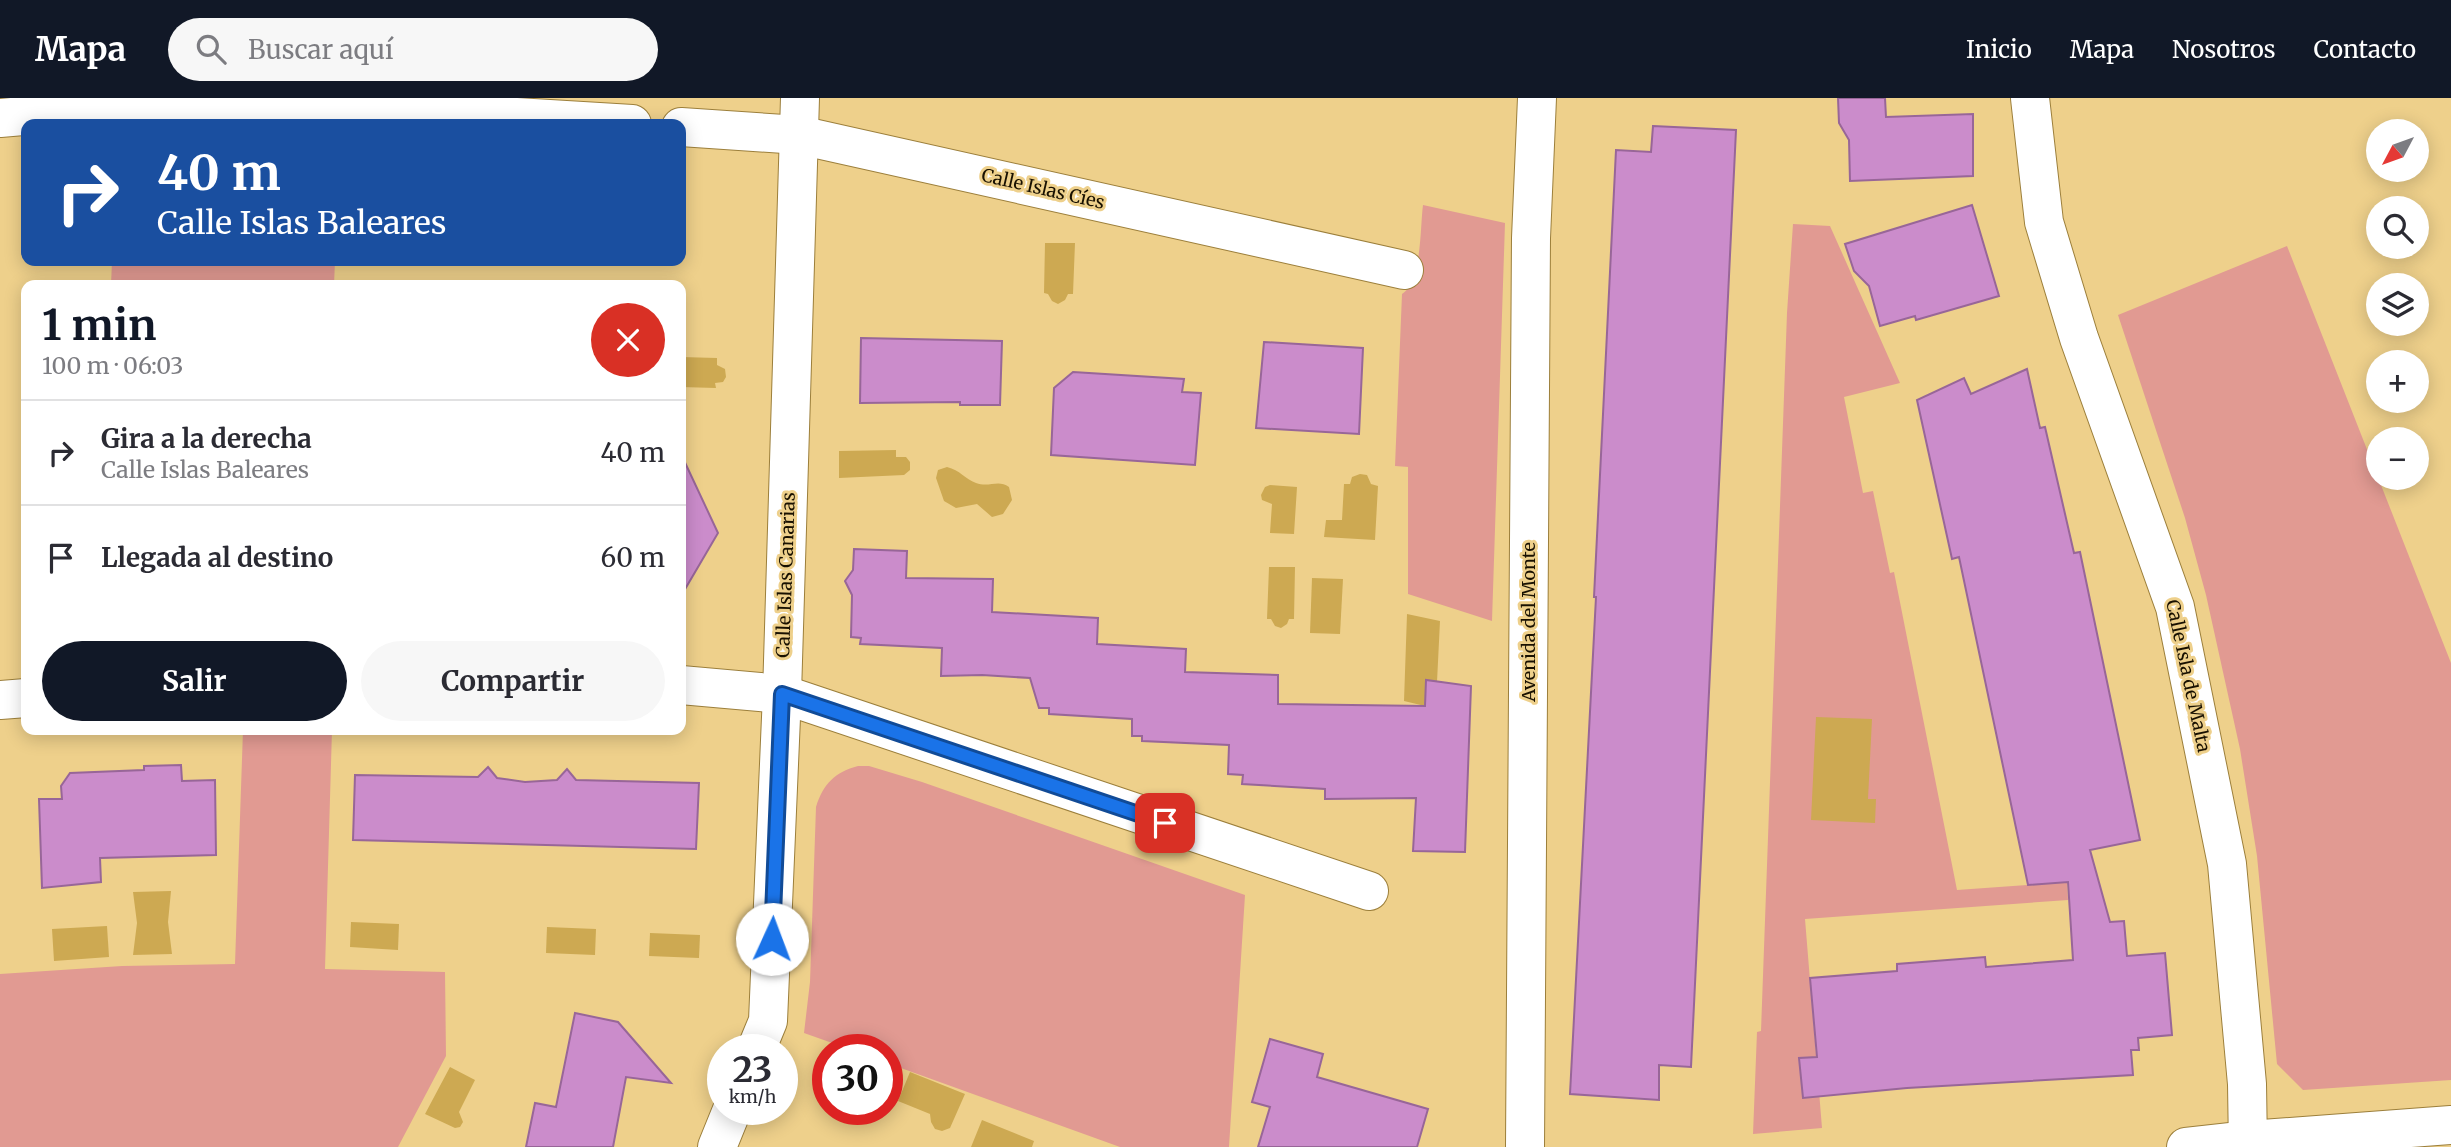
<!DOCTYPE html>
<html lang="es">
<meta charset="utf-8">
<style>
:root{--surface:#fff;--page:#f7f7f7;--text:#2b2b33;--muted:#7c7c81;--line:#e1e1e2;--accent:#111827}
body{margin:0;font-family:Merriweather,serif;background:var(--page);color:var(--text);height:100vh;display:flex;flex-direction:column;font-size:26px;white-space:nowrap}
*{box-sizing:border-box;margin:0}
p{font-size:23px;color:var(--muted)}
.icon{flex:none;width:38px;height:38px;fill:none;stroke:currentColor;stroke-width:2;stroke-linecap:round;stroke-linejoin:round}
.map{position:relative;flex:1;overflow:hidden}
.drawer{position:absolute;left:21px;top:182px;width:665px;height:455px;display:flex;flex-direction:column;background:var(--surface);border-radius:14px;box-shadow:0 4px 18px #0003}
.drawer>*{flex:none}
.hud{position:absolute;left:21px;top:21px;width:665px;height:147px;border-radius:14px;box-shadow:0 4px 18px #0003;background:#1a4fa0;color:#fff;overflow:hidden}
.needle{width:46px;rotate:229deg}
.fabs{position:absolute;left:2366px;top:21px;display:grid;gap:14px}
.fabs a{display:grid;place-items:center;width:63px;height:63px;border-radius:50%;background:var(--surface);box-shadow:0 4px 18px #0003;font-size:35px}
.speed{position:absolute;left:707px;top:936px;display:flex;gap:14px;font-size:35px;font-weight:700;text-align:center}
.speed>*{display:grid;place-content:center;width:91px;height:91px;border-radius:50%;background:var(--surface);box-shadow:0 4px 18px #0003;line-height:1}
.speed small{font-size:18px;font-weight:400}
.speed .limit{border:10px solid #d22;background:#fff;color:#111}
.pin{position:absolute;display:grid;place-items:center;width:60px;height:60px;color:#fff;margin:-30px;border-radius:14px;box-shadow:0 4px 10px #0006}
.me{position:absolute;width:77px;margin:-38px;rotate:2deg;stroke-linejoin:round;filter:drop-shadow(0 0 5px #0008)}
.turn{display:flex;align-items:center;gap:24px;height:147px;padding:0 21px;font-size:32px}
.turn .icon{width:91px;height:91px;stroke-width:2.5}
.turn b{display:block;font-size:49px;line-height:60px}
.round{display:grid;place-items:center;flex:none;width:74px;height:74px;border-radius:37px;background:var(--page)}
.summary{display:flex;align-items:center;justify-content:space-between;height:119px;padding:0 21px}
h1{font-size:42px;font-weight:700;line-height:52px;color:var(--accent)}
.cta{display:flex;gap:14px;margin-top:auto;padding:14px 21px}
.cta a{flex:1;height:80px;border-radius:42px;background:var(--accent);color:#fff;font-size:28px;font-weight:700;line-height:80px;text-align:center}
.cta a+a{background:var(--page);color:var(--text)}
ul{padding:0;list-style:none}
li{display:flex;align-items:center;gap:21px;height:105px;padding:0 21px;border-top:2px solid var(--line)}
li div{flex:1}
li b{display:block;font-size:26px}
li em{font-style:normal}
header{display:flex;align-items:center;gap:42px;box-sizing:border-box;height:98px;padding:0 35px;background:var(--accent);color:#fff}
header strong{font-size:33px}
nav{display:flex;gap:38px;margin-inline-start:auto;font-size:24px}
.search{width:490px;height:63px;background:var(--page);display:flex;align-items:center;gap:18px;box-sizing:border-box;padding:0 24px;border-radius:38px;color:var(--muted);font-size:26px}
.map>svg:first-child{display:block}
</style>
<header>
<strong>Mapa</strong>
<div class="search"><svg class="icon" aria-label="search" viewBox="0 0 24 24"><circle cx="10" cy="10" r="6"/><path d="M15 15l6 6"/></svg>Buscar aquí</div>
<nav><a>Inicio</a><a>Mapa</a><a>Nosotros</a><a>Contacto</a></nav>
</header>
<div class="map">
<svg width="2451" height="1049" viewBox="0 0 2451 1049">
<rect width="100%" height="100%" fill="#eed08b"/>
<g fill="#e19a92">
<path d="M1423 107 1505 125 1492 523 1408 496V369L1395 368 1402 196C1422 184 1420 129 1423 107Z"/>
<path d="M1793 126 1830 128 1900 285 1844 299 1863 395 1873 393 1890 475 1894 474 1957 792 2067 784 2068 802 1805 821 1822 1030 1753 1036 1757 934 1761 933 1787 215Z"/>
<path d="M2287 148 2451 565V982L2303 992 2277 966 2257 758 2240 651 2206 497 2185 420 2118 217Z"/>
<path d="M112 163H335L334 187H111Z"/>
<path d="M243 632H332L325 871 445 874 446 958 398 1049H0V876L122 868 235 866Z"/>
<path d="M858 668H869L922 684 1245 797 1229 1049H1120L887 965V952H852L804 935 810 884 816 709C823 686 835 674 858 668Z"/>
</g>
<g fill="#cda952">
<path d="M1045 145H1075L1073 196H1068L1065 202 1058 206 1052 203 1048 196 1044 195Z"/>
<path d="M681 259 717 260V267L725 271 726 279 723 284 715 285 716 290 681 289Z"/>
<path d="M896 352V359H906L910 364V372L904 377 839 380V353Z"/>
<path d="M947 369C960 372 965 381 976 385 989 390 998 381 1009 389L1012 402 1003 416 992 419 977 406 956 410 944 403 936 380 938 372Z"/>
<path d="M1360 376 1367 377 1371 386 1378 388 1375 442 1324 439 1326 422H1342L1344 386H1350L1352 379Z"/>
<path d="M1270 387 1297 389 1294 436 1270 435 1272 406 1262 402 1261 397 1265 389Z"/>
<path d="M1269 469H1295L1294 521H1289L1287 526 1281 530 1275 528 1271 521H1267Z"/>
<path d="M1312 480 1343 481 1340 536 1310 535Z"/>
<path d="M1407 516 1440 523 1437 584 1426 582 1425 608 1404 603Z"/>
<path d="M1816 619 1872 621 1868 701H1876L1875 725 1811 722Z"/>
<path d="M171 793 168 824 172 856 133 857 137 825 133 794Z"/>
<path d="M351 824 399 826 398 852 350 849Z"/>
<path d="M107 828 109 859 54 863 52 831Z"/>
<path d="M547 829 596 831 595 857 546 855Z"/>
<path d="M650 835 700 837 699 860 649 858Z"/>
<path d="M450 969 475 982 459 1014 463 1024 460 1029 455 1030 425 1016Z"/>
<path d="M910 974 965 996 950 1030 942 1033 935 1031 931 1024 930 1016 898 1003Z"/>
<path d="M982 1022 1034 1043 1032 1049H971Z"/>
</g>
<g fill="#cb8ccb" stroke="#986698" stroke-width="2">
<path d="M1838 0H1885L1886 19 1973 16V78L1850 83 1849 42 1839 25Z"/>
<path d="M1653 28 1736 32 1691 969 1659 967V1002L1570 996 1596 499H1594L1616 52 1651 54Z"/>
<path d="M1972 107 1999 198 1916 222 1915 218 1880 228 1869 188 1854 173 1845 146Z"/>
<path d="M861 240 1002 243 1000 307H960V304L860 305Z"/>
<path d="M1264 244 1363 250 1359 336 1256 330Z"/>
<path d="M2027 271 2040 330 2045 329 2074 455 2080 454 2140 742 2090 752 2110 824 2124 823 2127 858 2165 855 2172 937 2138 940 2139 952H2131L2133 977 1907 990 1803 1000 1799 960 1817 959 1810 880 1897 873V866L1985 859 1986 869 2073 862 2068 784 2028 787 1959 459 1952 461 1917 302 1964 280 1971 296Z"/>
<path d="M1073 274 1184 281 1182 294 1201 295 1195 367 1051 357 1054 290Z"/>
<path d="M681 356 718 435 681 498Z"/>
<path d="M854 451 907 453 906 480 993 481 992 514 1098 520 1097 546 1186 551 1185 574 1278 577V606L1425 608 1426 582 1471 588 1465 754 1413 753 1416 700 1325 701V691L1242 686 1243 677 1228 676 1229 647 1142 643V638H1132V621L1049 616V610H1039L1030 580 982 577 941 578 942 550 860 546 861 540 851 539 852 497 845 483 853 472Z"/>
<path d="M181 667 182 683 215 682 216 757 100 760 101 784 42 790 39 701H62L61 688 70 675 144 672V668Z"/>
<path d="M488 669 497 680 525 684 557 682 567 671 576 682 699 685 696 751 353 742 355 677 478 679Z"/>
<path d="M575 915 618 924 671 985 626 979 613 1049H526L535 1005 556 1009Z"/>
<path d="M1270 941 1323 956 1317 979 1428 1011 1417 1049H1258L1270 1009 1252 1004Z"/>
</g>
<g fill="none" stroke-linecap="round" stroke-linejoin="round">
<g stroke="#9c7f3b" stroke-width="40">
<g id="minor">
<path d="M2030 0 2044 124 2079 240 2175 509 2227 766 2247 986 2248 1049"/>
<path d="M0 20 46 16 385 11 632 26"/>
<path d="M681 29 799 37 1404 172"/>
<path d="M681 587 782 596 1369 793"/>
<path d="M0 602 26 600"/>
<path d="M756 952 768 923 782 596 800 0"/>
<path d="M717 1049 732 1012"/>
<path d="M1525 1049 1531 140 1537 0"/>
<path d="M2186 1049 2249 1042 2451 1027"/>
</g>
</g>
<use href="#minor" stroke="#fff" stroke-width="38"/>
</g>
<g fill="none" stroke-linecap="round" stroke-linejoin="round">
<g stroke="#114b97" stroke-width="18">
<path id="route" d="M772 841 782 596 1165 725"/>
</g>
<use href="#route" stroke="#1a73e8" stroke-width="12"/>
</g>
<g text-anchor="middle" stroke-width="6" stroke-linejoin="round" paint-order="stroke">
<g font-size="18" fill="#181000" stroke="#eed08b">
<text transform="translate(1043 91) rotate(13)" y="6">Calle Islas Cíes</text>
<text transform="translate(786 477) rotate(-88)" y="6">Calle Islas Canarias</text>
<text transform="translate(1529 524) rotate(-90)" y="6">Avenida del Monte</text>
<text transform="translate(2188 578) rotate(78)" y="6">Calle Isla de Malta</text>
</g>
</g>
</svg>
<div class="fabs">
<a><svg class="needle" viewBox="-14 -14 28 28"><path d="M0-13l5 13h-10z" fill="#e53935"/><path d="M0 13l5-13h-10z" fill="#7c7c81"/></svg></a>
<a><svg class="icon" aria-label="search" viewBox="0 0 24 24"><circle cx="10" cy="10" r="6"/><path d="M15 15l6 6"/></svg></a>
<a><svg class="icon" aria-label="layers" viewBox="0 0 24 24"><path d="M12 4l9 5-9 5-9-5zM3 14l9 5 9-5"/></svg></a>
<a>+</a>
<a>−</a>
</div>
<div class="speed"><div>23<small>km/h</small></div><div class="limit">30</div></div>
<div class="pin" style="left:1165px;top:725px;background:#d93025"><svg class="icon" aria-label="arrive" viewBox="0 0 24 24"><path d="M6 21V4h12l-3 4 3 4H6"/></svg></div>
<svg class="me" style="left:772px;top:841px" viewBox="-20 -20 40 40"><circle r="19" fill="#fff"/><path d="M0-13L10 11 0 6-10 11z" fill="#1a73e8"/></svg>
<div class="hud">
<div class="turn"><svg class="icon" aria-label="right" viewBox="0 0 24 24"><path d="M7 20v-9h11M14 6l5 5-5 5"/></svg><div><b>40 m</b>Calle Islas Baleares</div></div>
</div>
<section class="drawer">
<div class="summary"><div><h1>1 min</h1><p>100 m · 06:03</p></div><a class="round" style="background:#d93025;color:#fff"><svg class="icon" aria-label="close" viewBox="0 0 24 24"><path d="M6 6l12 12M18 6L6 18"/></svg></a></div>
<ul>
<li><svg class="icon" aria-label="right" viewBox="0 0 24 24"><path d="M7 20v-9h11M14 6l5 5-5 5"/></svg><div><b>Gira a la derecha</b><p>Calle Islas Baleares</p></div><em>40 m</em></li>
<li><svg class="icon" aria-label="arrive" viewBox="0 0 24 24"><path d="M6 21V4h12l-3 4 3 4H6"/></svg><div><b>Llegada al destino</b></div><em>60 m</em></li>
</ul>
<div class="cta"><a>Salir</a><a>Compartir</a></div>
</section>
</div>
